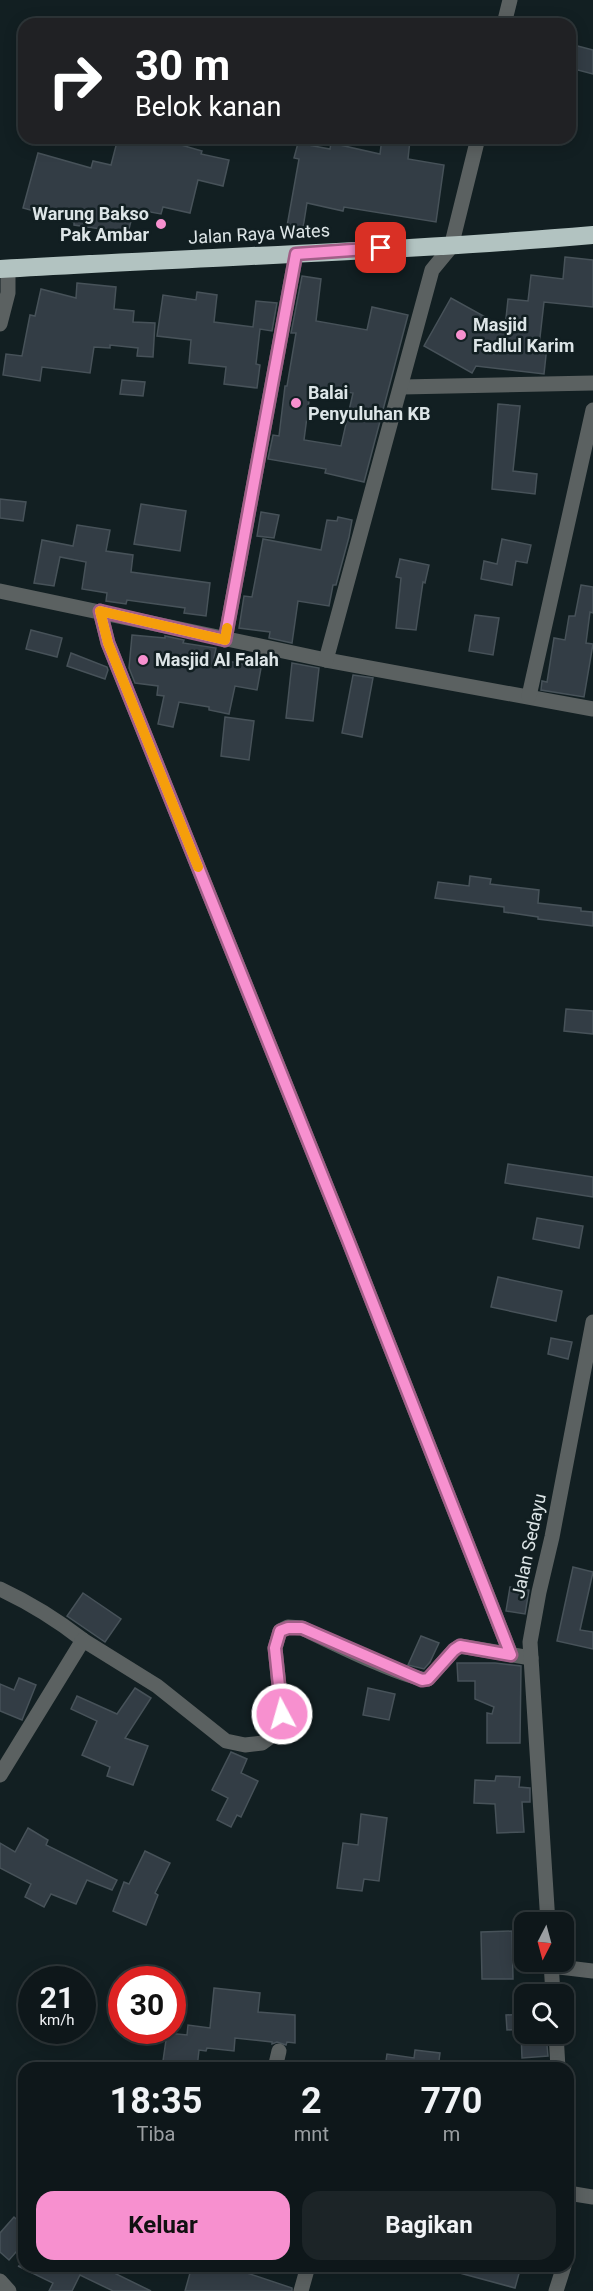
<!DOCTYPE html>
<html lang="id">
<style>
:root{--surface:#0e171a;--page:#1c2427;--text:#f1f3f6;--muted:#9b9fa2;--line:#2e3639;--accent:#f790cf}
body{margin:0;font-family:Roboto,sans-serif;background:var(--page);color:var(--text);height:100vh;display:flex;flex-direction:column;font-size:22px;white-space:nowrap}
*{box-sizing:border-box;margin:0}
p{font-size:20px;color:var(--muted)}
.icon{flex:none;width:33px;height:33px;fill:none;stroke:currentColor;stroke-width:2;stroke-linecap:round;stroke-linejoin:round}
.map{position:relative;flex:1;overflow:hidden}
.side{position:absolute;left:18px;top:2062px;width:556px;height:210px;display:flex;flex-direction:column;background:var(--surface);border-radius:18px;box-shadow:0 3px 15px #0003,0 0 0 2px var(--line)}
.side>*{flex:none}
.guide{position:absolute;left:18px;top:18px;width:558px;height:126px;border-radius:18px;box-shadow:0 3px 15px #0003,0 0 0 2px var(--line);background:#202124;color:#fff;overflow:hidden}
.needle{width:39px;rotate:186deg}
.buttons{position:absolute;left:514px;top:1912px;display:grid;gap:12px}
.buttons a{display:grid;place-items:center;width:60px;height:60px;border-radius:12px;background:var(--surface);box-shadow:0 3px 15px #0003,0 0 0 2px var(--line);font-size:30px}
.speed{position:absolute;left:18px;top:1966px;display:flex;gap:12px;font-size:30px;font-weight:700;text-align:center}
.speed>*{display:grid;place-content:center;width:78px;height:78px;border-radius:50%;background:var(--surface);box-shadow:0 3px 15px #0003,0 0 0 2px var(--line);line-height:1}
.speed small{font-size:15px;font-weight:400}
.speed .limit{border:9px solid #d22;background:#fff;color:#111}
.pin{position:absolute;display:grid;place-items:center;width:51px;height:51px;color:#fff;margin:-26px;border-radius:12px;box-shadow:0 3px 9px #0006}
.me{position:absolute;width:66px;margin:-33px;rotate:354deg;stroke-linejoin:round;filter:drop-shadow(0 0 4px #0008)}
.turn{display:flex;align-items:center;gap:21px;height:126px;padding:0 18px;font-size:27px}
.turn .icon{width:78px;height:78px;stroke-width:2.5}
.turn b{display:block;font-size:42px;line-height:51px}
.eta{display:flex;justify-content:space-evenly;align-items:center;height:102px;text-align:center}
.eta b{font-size:36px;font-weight:700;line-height:42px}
.cta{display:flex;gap:12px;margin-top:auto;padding:12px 18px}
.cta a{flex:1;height:69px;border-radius:18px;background:var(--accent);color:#111;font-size:24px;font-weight:700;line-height:69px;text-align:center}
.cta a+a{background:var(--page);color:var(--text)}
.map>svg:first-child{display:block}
</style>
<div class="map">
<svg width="593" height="2291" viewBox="0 0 593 2291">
<rect width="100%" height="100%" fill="#121f22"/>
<g fill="#333d45" stroke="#475259" stroke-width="1.5" fill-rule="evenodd">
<path d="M570 44 593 50V74L570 68Z"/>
<path d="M118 138H157L202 151 201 154 229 160 223 186 198 180 190 213 163 207 161 214 134 209 128 233 74 225V222L23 208 38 153 91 168 93 161 111 165Z"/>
<path d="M382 138 410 140 408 159 444 165 436 222 344 207 343 211 307 203 303 228 287 226 299 159 294 158 298 143 330 149 331 143 380 154Z"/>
<path d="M565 257 593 260V307L544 302 539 346H547L544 374 476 366 472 373 424 346 451 298 505 328 508 299 528 301 531 275 563 279Z"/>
<path d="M302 276 321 279 316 321 367 330 372 307 408 315 364 482 325 473 326 469 268 459 273 435 279 436 285 386H287L296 333H291ZM311 386 353 393 341 446 304 440Z"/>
<path d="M77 283 116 287 114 309 134 311 133 322 155 323 153 357 137 356 138 348 110 345V348L94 347 90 373 42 367 40 381 3 375 6 354 22 356 30 315 35 316 41 289 76 298Z"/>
<path d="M197 292 217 295 214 322 253 327 256 301 277 303 272 331 260 329 256 364 260 365 257 388 224 384 226 367 189 363 191 340 157 336 163 295 196 300Z"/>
<path d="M122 380 145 382 143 396 120 394Z"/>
<path d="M498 404 520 406 513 471 537 474 535 494 492 489Z"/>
<path d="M0 499 26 502 23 521 0 518Z"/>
<path d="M141 504 186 511 180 551 134 544Z"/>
<path d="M261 512 279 515 274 538 257 536Z"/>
<path d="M338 517 352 520 349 537 336 585H333L329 606 298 601 292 643 269 638 270 632 239 628 244 596 252 597 263 539 321 550 327 520 337 521Z"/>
<path d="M77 525 110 530 106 551 133 555 131 572 210 583 206 616 184 613 185 608 127 600 126 604 106 601 107 593 82 589 86 562 60 557 54 586 34 583 42 540 73 546Z"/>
<path d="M502 539 531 545 527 563 516 561 512 585 481 579 484 561 497 564Z"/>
<path d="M400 559 429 565 425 583 423 582 416 630 396 628 401 578 396 577Z"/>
<path d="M581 585 593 587V613L590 612 586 643 593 644 584 697 541 690 542 681 547 682 554 638 565 640 569 616H575Z"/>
<path d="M475 615 499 618 493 655 469 651Z"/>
<path d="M31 630 62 638 57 657 26 649Z"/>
<path d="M132 635 165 638V636L184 640 183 643 216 648 214 658 261 668 257 690 235 686 229 714 209 710V707L179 702 173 727 158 724 164 696 157 695 158 686 135 683 129 668Z"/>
<path d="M71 653 107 667 108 670 105 679 67 666Z"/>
<path d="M292 663 319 668 313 721 286 718Z"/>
<path d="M353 675 373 678 362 737 342 733Z"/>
<path d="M225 717 254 721 249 760 221 756Z"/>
<path d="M470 876 491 879 490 884 539 890 538 903 581 908V911L593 912V926L538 919V917L504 912V907L435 898 438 882 469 886Z"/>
<path d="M566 1009 593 1011V1034L564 1031Z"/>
<path d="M508 1164 593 1177V1197L505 1183Z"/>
<path d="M537 1218 583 1226 579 1248 533 1239Z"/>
<path d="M498 1277 562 1291 556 1321 491 1307Z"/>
<path d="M551 1338 572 1342 568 1359 548 1354Z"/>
<path d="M573 1567 593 1572 580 1630 593 1632V1649L557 1641Z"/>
<path d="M510 1587 529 1590 525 1614 506 1611Z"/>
<path d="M83 1593 121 1619 105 1642 67 1616Z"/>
<path d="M421 1636 439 1643 430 1662 424 1669 408 1665Z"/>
<path d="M457 1663H495L521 1666 520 1743H487V1713L492 1714 494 1707 475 1699V1681H458Z"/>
<path d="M19 1678 36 1685 22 1720 0 1711V1684L14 1690Z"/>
<path d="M135 1688 151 1698 125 1738 148 1746 133 1785 107 1776 110 1767 82 1755 97 1721 71 1709 77 1696 117 1714Z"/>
<path d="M368 1688 395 1694 389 1720 363 1715Z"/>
<path d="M231 1752 247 1759 241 1773 258 1781 241 1817 237 1815 231 1827 217 1820 228 1798 212 1790Z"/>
<path d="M496 1776 520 1777 519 1787 530 1788V1802H522L524 1832 497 1833 495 1804 474 1803 475 1780 495 1781Z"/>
<path d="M361 1814 387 1818 379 1881 364 1879 362 1891 337 1888 343 1843 358 1845Z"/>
<path d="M28 1828 48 1840 46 1845 117 1880 112 1890 87 1880 76 1904 51 1894 44 1907 25 1897 31 1884 0 1868V1843L15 1852Z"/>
<path d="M145 1851 170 1863 155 1893 158 1895 146 1925 113 1911 124 1882 129 1884Z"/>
<path d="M512 1931 513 1979H482L481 1932Z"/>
<path d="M214 1988 260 1993 258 2012 295 2015V2043L287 2042 286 2045 277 2042 272 2044V2042L235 2038 234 2051 207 2048 206 2051 199 2050 197 2068H162L167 2033 187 2035 188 2025 210 2028Z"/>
<path d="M525 2014V2029L507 2030 506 2015Z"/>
<path d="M521 2034H546L548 2056 522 2058Z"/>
<path d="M415 2050 440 2053 438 2068H385L387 2054 414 2058Z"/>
<path d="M14 2217 24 2226V2243L9 2260 0 2252V2233Z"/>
<path d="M18 2266H100L151 2291H113L80 2275 72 2291H49L53 2283Z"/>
<path d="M192 2266H242L241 2271 292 2288V2291H185Z"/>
<path d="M453 2266H509L520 2270 515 2288 452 2271Z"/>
</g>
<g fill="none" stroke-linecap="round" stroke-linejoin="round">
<g stroke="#5b6161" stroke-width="15">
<path d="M504 24 510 0"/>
<path d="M0 324 8 293V269"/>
<path d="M402 387 593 383"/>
<path d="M0 591 326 660 593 709"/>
<path d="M100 611 108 643 348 1240 511 1655"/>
<path d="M225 640 296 254"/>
<path d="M326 660 432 270 451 247 478 138"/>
<path d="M529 696 593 410"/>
<path d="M0 1589C30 1603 56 1619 83 1640"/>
<path d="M0 1775 83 1640 157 1686 226 1741 245 1745 262 1743 273 1735 279 1725 282 1714 275 1648 280 1631 288 1627 302 1628C323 1638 411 1682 428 1679L454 1650 460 1646 531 1658"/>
<path d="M548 1923 530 1642 539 1592 552 1537 593 1322"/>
<path d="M551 1962 553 1995"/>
<path d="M551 1966 593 1971"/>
<path d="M556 2034 558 2068"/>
<path d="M275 2068 279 2051"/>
<path d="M568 2193 593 2197"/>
<path d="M0 2281 9 2291"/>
<path d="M301 2291 308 2266"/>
<path d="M556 2291 564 2266"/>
</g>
<path stroke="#b2c3c1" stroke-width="18" d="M0 269C198 257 396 252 593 235"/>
</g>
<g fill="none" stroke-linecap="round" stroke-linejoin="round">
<g stroke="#a15e87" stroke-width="15">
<path id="route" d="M282 1714 275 1648 280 1631 288 1628H302L422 1680 428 1679 454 1650 460 1646 511 1655 348 1240 108 643 100 611 225 640 296 254 381 248"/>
</g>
<use href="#route" stroke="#f790cf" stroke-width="10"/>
<path stroke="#f59e0b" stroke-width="10" d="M198 867 108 643 100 611 225 640 227 628"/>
</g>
<g fill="#f790cf" stroke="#121f22" stroke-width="2">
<circle cx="161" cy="224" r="6"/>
<circle cx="461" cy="335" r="6"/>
<circle cx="296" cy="403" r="6"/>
<circle cx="143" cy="660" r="6"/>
</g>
<g text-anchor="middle" stroke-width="5" stroke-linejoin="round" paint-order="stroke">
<g font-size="18" font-weight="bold" fill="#dde5e7" stroke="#121f22" text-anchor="start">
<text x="149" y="220" text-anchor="end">Warung Bakso<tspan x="149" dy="21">Pak Ambar</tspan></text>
<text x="473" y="331">Masjid<tspan x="473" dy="21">Fadlul Karim</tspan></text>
<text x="308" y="399">Balai<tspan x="308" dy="21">Penyuluhan KB</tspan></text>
<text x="155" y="666">Masjid Al Falah</text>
</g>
<g font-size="18" fill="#dde5e7" stroke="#121f22">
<text transform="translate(259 234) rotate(-3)" y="6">Jalan Raya Wates</text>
<text transform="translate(529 1546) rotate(-78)" y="6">Jalan Sedayu</text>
</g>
</g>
</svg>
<div class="buttons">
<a><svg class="needle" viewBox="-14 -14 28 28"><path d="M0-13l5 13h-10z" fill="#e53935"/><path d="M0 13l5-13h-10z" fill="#9b9fa2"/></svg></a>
<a><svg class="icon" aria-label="search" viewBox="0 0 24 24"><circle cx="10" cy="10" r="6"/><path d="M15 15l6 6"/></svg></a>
</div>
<div class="speed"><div>21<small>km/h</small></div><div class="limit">30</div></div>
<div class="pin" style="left:381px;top:248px;background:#d93025"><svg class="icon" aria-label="arrive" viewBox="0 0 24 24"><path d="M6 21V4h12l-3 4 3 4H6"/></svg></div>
<svg class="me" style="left:282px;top:1714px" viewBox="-20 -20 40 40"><circle r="17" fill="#f790cf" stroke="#fff" stroke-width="3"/><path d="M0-11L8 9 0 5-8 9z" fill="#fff"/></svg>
<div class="guide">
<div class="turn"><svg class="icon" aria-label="right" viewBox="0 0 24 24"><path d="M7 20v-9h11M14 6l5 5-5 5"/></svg><div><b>30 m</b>Belok kanan</div></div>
</div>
<section class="side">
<div class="eta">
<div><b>18:35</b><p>Tiba</p></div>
<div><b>2</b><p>mnt</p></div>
<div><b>770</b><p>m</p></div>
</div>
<div class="cta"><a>Keluar</a><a>Bagikan</a></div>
</section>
</div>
